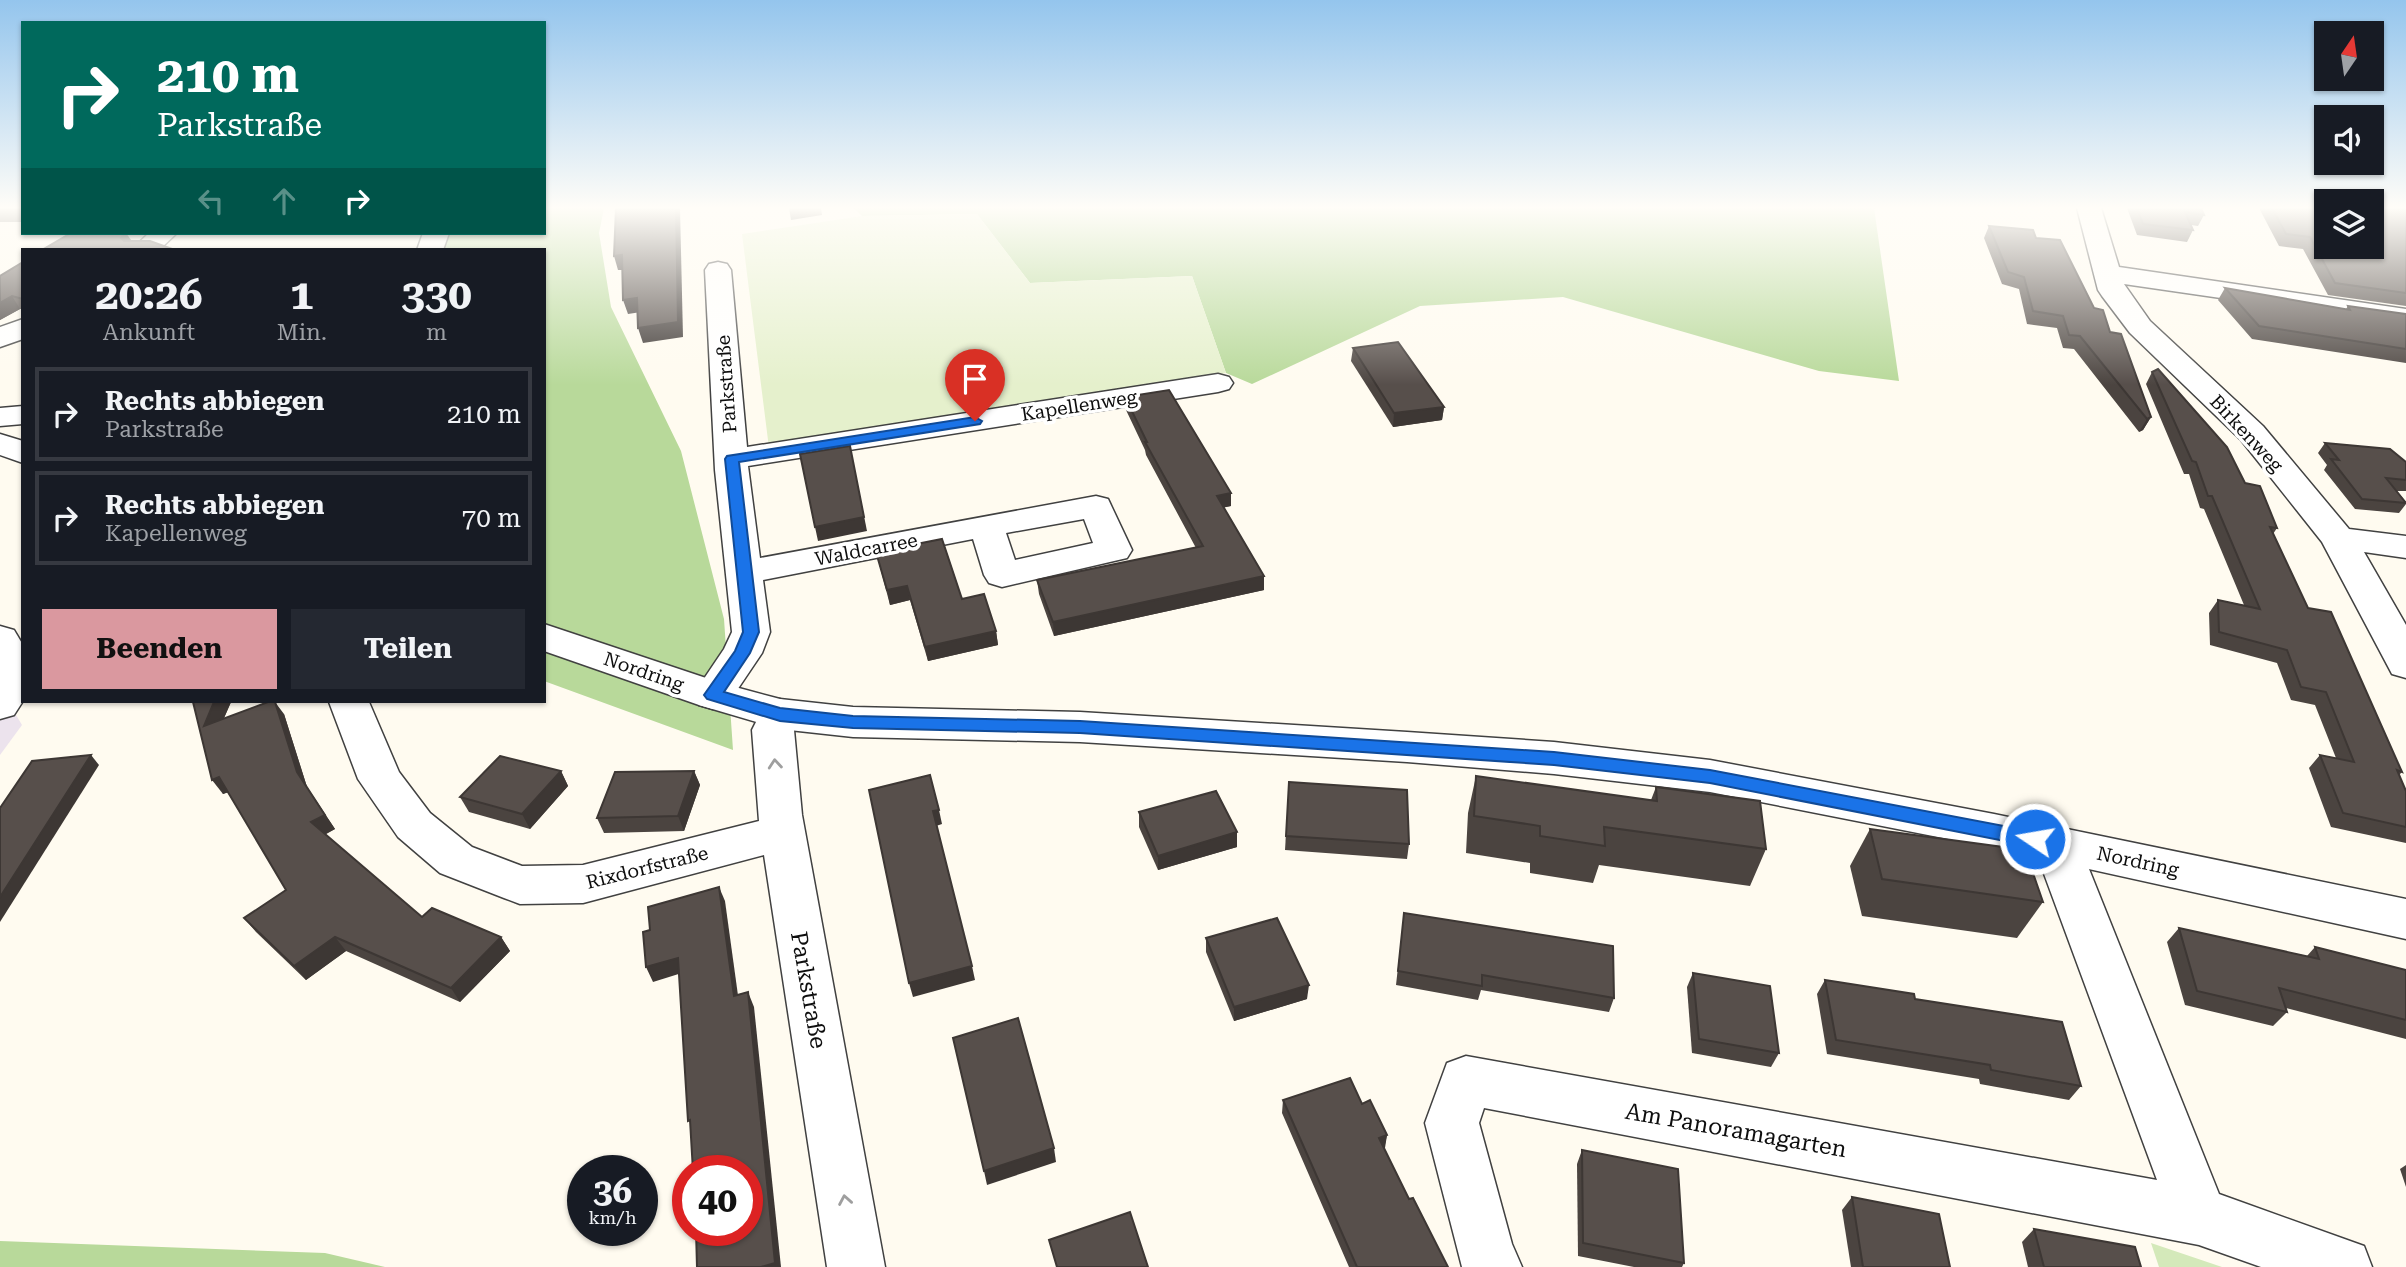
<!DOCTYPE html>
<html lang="de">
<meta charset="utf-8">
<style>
:root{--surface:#171b24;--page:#242831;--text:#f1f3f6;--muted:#9ea1a6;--line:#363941;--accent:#da989f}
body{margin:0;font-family:"Roboto Serif",serif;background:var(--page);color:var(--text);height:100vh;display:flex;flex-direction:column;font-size:26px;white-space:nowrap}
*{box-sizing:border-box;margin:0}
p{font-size:23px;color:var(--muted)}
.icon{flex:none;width:38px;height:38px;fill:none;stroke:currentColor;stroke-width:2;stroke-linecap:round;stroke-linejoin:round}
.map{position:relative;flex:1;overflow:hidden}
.side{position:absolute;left:21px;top:248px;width:525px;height:455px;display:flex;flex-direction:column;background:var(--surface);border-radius:0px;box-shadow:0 2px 5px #0004}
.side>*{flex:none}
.top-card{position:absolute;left:21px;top:21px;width:525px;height:214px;border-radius:0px;box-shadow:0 2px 5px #0004;background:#00695c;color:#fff;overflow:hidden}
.needle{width:46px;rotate:13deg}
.buttons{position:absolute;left:2314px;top:21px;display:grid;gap:14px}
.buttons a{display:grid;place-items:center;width:70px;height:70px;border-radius:0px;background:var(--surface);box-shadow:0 2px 5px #0004;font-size:35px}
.speed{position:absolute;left:567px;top:1155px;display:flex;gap:14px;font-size:35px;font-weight:700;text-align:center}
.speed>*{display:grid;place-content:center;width:91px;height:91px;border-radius:50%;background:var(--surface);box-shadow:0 2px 5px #0004;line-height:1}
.speed small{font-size:18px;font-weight:400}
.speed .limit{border:10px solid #d22;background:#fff;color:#111}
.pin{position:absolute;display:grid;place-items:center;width:60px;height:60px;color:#fff;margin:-72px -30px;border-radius:50% 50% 50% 0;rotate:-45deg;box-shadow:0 0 7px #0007}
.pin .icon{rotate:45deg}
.me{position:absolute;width:77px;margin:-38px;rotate:282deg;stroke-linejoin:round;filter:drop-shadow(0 0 5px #0008)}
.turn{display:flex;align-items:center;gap:24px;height:147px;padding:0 21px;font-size:32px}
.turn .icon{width:91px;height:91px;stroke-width:2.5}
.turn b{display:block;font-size:49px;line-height:60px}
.lanes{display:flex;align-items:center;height:66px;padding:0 21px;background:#0003;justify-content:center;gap:35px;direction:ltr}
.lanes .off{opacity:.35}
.eta{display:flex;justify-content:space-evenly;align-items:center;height:119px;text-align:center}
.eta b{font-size:42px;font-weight:700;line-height:49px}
.action{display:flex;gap:14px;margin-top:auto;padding:14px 21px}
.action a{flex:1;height:80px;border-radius:0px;background:var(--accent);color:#111;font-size:28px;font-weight:700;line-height:80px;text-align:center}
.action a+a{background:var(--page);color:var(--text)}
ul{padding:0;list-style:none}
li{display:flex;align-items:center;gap:21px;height:94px;margin:0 14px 10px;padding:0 7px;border:4px solid var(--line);border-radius:0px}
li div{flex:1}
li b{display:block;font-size:26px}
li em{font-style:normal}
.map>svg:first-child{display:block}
</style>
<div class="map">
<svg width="2406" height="1267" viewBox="0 0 2406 1267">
<rect width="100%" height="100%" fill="#fffbf0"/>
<path fill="#ece3ed" d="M0 688 22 725 0 755Z"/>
<path fill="#d4e9ba" d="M2151 1243 2222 1267H2159Z"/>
<g fill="#b8d99a">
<path d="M544 208H604L599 233 611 307 681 451 724 619 733 750 544 681V250H427L438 233H544Z"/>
<path d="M854 208H1874L1899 381 1819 371 1563 297 1420 306 1252 384 1226 373 1192 276 1030 283 977 214 862 216Z"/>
<path d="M0 1241 325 1253 385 1267H0Z"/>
</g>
<path fill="#e5f0cc" d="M977 214 1030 283 1192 276 1226 373 769 448 742 234 862 216Z"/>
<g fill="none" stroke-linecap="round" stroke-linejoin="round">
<g stroke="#414141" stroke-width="3">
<g id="minor">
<path d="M2077 208H2101L2119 267 2406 309V325L2124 284 2150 321 2263 426 2349 529 2406 536V558L2364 552 2406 625V678L2392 674 2322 542 2241 440 2130 333 2102 296 2098 290Z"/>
<path d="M149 233H177L159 250H131Z"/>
<path d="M423 233H449L443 250H417Z"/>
<path d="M718 262 727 264 731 270 747 447 1218 374 1229 377 1233 383 1229 389 1218 392 748 466 760 558 1096 496 1108 499 1132 550 1127 558 1002 587 989 583 984 575 973 539 763 580 770 632 762 653 727 705 713 709 699 705 693 695 724 649 732 632 715 470 705 270 709 264ZM1084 519 1093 543 1015 560 1006 533Z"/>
<path d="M23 319V339L0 347V327Z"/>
<path d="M23 406V424L0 426V408Z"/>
<path d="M0 626 14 630 23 645V701L14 715 0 719Z"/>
<path d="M780 699 795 704 801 714 794 730 802 815 885 1267H827L764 855 583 903 520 904 504 898 440 873 398 837 358 779 329 702H369L399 772 430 813 472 847 522 866 583 865 759 821 752 730 765 704Z"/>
<path d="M2056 826 2072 831 2079 844 2219 1194 2364 1246 2372 1267H2261L2199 1245 1484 1108 1479 1123 1512 1244 1522 1267H1462L1425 1123 1447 1063 1466 1056 2157 1180 2033 844 2040 831Z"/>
</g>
</g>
<g stroke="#414141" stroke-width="3">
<g id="tertiary">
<path d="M0 434 23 441V463L0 455Z"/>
<path d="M544 624 724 684 780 699 853 707 1080 712 1407 732 1554 742 1710 760 1994 814 2406 899V939L1994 848 1710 792 1554 774 1407 762 1080 742 853 737 780 729 699 705 544 651Z"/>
</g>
</g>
<use href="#minor" fill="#fff" fill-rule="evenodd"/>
<use href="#tertiary" fill="#fff" fill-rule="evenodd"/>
</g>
<g fill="#4b4440">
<rect x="0" y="208" width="23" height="14"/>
<path d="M2127 208H2201L2204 215 2198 226 2191 225 2193 230 2187 242 2137 235Z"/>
<path d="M2259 208H2406V306L2328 295 2303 249 2279 246Z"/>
<path d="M1989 226 2036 238 2094 308 2110 332 2151 417 2143 430 2139 432 2074 349 2063 348 2057 328 2027 324 2019 289 2002 284 1984 238Z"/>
<path d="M23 262V309H20L0 320V276Z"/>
<path d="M2225 288 2346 309 2348 306 2406 314V363L2252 339 2218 300Z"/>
<path d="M1353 348 1444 407 1442 420 1393 427 1351 361Z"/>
<path d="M2152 372 2245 483 2277 528 2273 534 2308 608 2402 772 2399 775 2406 791V843L2331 827 2309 768 2320 755 2336 758 2315 705 2291 700 2277 663 2210 645 2209 613 2218 600 2244 605 2204 509 2200 508 2189 474H2184L2146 384Z"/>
<path d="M1125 397 1231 506 1224 507 1264 590 1054 636 1039 594 1037 580 1196 548 1146 455 1145 450 1126 410Z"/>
<path d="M2325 443 2406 462V491H2397L2406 502V504L2399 513 2355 509 2324 470 2327 465 2318 453Z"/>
<path d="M876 552 962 599 996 631 998 645 928 661 910 600 890 605Z"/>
<path d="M193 702H231L224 718 284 714 307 787 335 829 325 834 422 917 501 937 510 951 460 1002 346 951 306 980 256 932 244 918 286 890 228 792 223 794Z"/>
<path d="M561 771 568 786 530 829 469 812 460 797Z"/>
<path d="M694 771 700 785 684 831 604 833 597 818Z"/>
<path d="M1476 776 1651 800 1656 787 1766 849 1750 886 1599 865 1593 883 1530 873V863L1466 853 1468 813Z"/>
<path d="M1289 782 1409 844 1407 859 1285 850Z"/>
<path d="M1139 812 1237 847 1158 870 1139 827Z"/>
<path d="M1870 829 2043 902 2017 938 1862 916 1850 866Z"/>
<path d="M1404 913 1614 998 1609 1012 1481 990 1478 1000 1396 985Z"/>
<path d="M2179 928 2307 956 2315 947 2406 970V1039L2286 1008 2287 1012 2273 1026 2185 1005 2167 942Z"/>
<path d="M1206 938 1307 999 1234 1021 1206 952Z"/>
<path d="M1693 973 1779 1053 1771 1067 1692 1053 1687 987Z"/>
<path d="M1825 980 1915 999 2081 1086 2069 1100 1980 1084 1979 1079 1827 1054 1817 994Z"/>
<path d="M1283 1100 1362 1104 1387 1135 1384 1149 1409 1199 1448 1267H1349L1282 1113Z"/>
<path d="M1582 1150 1684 1263 1682 1267H1634L1578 1256 1577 1164Z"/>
<path d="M2406 1165V1187L2400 1169Z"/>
<path d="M1852 1197 1950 1267H1851L1842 1210Z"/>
<path d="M2034 1229 2141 1267H2028L2022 1242Z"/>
</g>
<g fill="#3d3734">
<path d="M676 208H680L683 337 643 343 638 328Z"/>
<path d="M789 208H821L822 215 791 220Z"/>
<path d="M126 233 134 244 128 250 121 238Z"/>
<path d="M622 255 626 270H618L614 256Z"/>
<path d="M12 296 20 309 0 320V303Z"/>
<path d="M637 298 641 312 628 314 623 300Z"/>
<path d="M1444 407 1442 420 1393 427 1394 413Z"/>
<path d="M2151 417 2143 430 2139 432 2147 419Z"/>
<path d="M850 446 867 531 818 541 815 527Z"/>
<path d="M1231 493V506L1217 509V496Z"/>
<path d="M1264 576V590L1054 636 1053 622Z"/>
<path d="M907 586 910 600 890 605 887 590Z"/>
<path d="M996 631 998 645 928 661 925 647Z"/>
<path d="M214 702H231L214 741 204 726Z"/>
<path d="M275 702 284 714 307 787 335 829 321 837 311 822Z"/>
<path d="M91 755 99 765 0 922V897Z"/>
<path d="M561 771 568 786 530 829 522 814Z"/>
<path d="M694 771 700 785 684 831 678 816Z"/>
<path d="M219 777 229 792 223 794 212 780Z"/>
<path d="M939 810 942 824 936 826 933 811Z"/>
<path d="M1237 832V847L1158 870V856Z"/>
<path d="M719 887 725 901 740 1010 734 996Z"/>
<path d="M335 937 346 951 306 980 294 966Z"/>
<path d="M501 937 510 951 460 1002 451 988Z"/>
<path d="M678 958 685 972 653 982 646 967Z"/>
<path d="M972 966 975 980 913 997 909 983Z"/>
<path d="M1309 985 1307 999 1234 1021V1007Z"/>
<path d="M748 992 754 1007 781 1267H761Z"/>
<path d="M1387 1135 1385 1148 1376 1152 1379 1138Z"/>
<path d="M1054 1148 1056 1162 987 1185 984 1171Z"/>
</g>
<g fill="#574f4b" stroke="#3d3734" stroke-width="2">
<rect x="0" y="208" width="23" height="2"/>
<path d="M616 208H676L678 322 638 328 637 298 623 300 622 255 614 256Z"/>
<path d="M2137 208H2201L2204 215 2185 212 2193 230 2143 224Z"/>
<path d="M2272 208H2326V247H2371V208H2406V293L2335 283 2310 237 2286 234Z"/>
<path d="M1989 226 2033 230 2036 238 2060 240 2094 308 2103 310 2110 332 2121 334 2151 417 2147 419 2080 336 2069 335 2063 316 2033 311 2024 277 2008 272Z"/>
<path d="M71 233H126L121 238 124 241H150L175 250H42Z"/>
<path d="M23 262V299L12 296 0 303V276Z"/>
<path d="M2225 288 2350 310 2348 306 2406 314V349L2259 326Z"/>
<path d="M1398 342 1444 407 1394 413 1353 348Z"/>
<path d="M2158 369 2227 447 2245 483 2260 486 2277 528 2270 527 2308 608 2331 612 2402 772 2397 770 2406 791V827L2343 813 2320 755 2354 762 2326 692 2301 687 2287 650 2219 632 2218 600 2260 609 2212 496H2208L2196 462 2192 461 2152 372Z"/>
<path d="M1169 390 1231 493 1217 496 1264 576 1053 622 1037 580 1203 546 1145 442H1147L1125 397Z"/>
<path d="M2325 443 2390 449 2406 462V480L2386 478 2406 503 2362 499 2331 459 2339 460Z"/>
<path d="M850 446 864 517 815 527 800 454Z"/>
<path d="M942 539 962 599 984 594 996 631 925 647 907 586 887 590 876 552Z"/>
<path d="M193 702H214L204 726 268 702H275L297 772 325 815 311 822 422 917 432 908 501 937 451 988 335 937 294 966 244 918 286 890 219 777 212 780Z"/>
<path d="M91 755 0 897V808L32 761Z"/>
<path d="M500 756 561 771 522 814 460 797Z"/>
<path d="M694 771 678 816 597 818 615 772Z"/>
<path d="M930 775 939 810 933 811 972 966 909 983 869 790Z"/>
<path d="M1476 776 1657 801 1656 787 1760 801 1766 849 1604 827 1605 846 1540 836V826L1474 816Z"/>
<path d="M1289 782 1407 790 1409 844 1286 836Z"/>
<path d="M1216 791 1237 832 1158 856 1139 812Z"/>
<path d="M1870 829 2025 850 2043 902 1882 879Z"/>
<path d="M719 887 734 996 748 992 775 1263 761 1267H697L696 1230H747V1171H693L690 1120 688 1121 678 958 646 967 643 932 650 930 648 907Z"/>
<path d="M1404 913 1613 946 1614 998 1482 975V986L1398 971Z"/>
<path d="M1277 918 1309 985 1234 1007 1206 938Z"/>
<path d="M2179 928 2319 959 2315 947 2406 970V1020L2279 988 2287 1012 2197 991Z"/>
<path d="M1693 973 1770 986 1779 1053 1699 1039Z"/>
<path d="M1825 980 1914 994 1915 999 2062 1022 2081 1086 1991 1070 1990 1065 1836 1040Z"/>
<path d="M1018 1018 1054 1148 984 1171 953 1038Z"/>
<path d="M1350 1078 1362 1104 1370 1100 1387 1135 1379 1138 1409 1199 1413 1198 1448 1267H1357L1283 1100Z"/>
<path d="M1582 1150 1678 1169 1684 1263 1583 1243Z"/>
<path d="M1852 1197 1939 1214 1950 1267H1863Z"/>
<path d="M1130 1212 1148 1267H1057L1049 1240Z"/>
<path d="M2034 1229 2135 1247 2141 1267H2044Z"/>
</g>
<defs><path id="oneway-chevron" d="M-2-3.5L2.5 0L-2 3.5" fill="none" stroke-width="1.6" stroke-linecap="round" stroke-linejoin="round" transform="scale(1.75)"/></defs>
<g stroke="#9f9f9f">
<use href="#oneway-chevron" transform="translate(775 764) rotate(-95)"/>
<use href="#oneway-chevron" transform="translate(845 1200) rotate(-100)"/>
</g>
<linearGradient id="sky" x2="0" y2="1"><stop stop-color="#94c5ed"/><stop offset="0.54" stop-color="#fffdf8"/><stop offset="1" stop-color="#fffdf8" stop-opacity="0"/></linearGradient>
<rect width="2406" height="385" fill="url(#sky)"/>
<path fill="#1a73e8" stroke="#114b97" stroke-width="2" d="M975 417 982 421 980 424 739 462 759 632 750 653 724 692 780 708 853 716 1080 721 1554 752 1710 770 2035 832 2042 834 2045 839 2042 845 2035 847 1710 783 1554 765 1080 733 853 728 780 721 707 699 704 695 735 651 743 632 725 459 727 456Z"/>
<g text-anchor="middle" stroke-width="7" stroke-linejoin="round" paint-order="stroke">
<g font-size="19" fill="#0e0e0e" stroke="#fff">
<text transform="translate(726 384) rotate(-94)" y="7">Parkstraße</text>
<text transform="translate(1079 405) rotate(-9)" y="7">Kapellenweg</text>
<text transform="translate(2247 433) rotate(47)" y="7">Birkenweg</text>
<text transform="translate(866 549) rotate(-11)" y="7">Waldcarree</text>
<text transform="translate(644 671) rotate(19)" y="7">Nordring</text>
<text transform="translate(2138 861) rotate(12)" y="7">Nordring</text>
<text transform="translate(647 867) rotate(-14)" y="7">Rixdorfstraße</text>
</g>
<g font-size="23" fill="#0e0e0e" stroke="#fff">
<text transform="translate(809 990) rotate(80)" y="8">Parkstraße</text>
<text transform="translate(1736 1130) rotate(10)" y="8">Am Panoramagarten</text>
</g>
</g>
</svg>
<div class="buttons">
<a><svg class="needle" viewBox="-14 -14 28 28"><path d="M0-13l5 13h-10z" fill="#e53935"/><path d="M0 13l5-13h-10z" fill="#9ea1a6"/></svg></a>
<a><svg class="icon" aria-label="sound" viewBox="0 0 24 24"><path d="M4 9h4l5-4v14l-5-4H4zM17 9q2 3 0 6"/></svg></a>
<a><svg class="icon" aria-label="layers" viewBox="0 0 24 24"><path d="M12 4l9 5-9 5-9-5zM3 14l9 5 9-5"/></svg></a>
</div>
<div class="speed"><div>36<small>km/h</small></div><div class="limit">40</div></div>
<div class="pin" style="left:975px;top:421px;background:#d93025"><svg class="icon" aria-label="arrive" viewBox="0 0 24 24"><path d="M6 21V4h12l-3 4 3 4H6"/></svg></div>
<svg class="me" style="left:2035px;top:839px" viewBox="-20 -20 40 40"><circle r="17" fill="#1a73e8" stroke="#fff" stroke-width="3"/><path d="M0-11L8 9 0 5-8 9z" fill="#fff"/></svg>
<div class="top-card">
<div class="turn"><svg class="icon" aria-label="right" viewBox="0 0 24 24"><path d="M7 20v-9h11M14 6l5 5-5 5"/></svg><div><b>210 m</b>Parkstraße</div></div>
<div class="lanes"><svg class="icon off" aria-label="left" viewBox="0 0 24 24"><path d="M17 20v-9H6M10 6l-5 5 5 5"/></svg><svg class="icon off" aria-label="ahead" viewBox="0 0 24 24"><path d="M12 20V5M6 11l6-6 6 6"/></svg><svg class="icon" aria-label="right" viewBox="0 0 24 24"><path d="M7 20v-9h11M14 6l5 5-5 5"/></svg></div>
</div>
<section class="side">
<div class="eta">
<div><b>20:26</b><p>Ankunft</p></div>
<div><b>1</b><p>Min.</p></div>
<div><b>330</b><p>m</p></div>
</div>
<ul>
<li><svg class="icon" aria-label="right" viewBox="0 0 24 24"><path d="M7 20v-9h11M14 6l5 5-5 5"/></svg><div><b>Rechts abbiegen</b><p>Parkstraße</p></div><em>210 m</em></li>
<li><svg class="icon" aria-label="right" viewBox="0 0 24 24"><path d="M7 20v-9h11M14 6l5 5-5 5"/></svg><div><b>Rechts abbiegen</b><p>Kapellenweg</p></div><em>70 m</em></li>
</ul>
<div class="action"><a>Beenden</a><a>Teilen</a></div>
</section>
</div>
